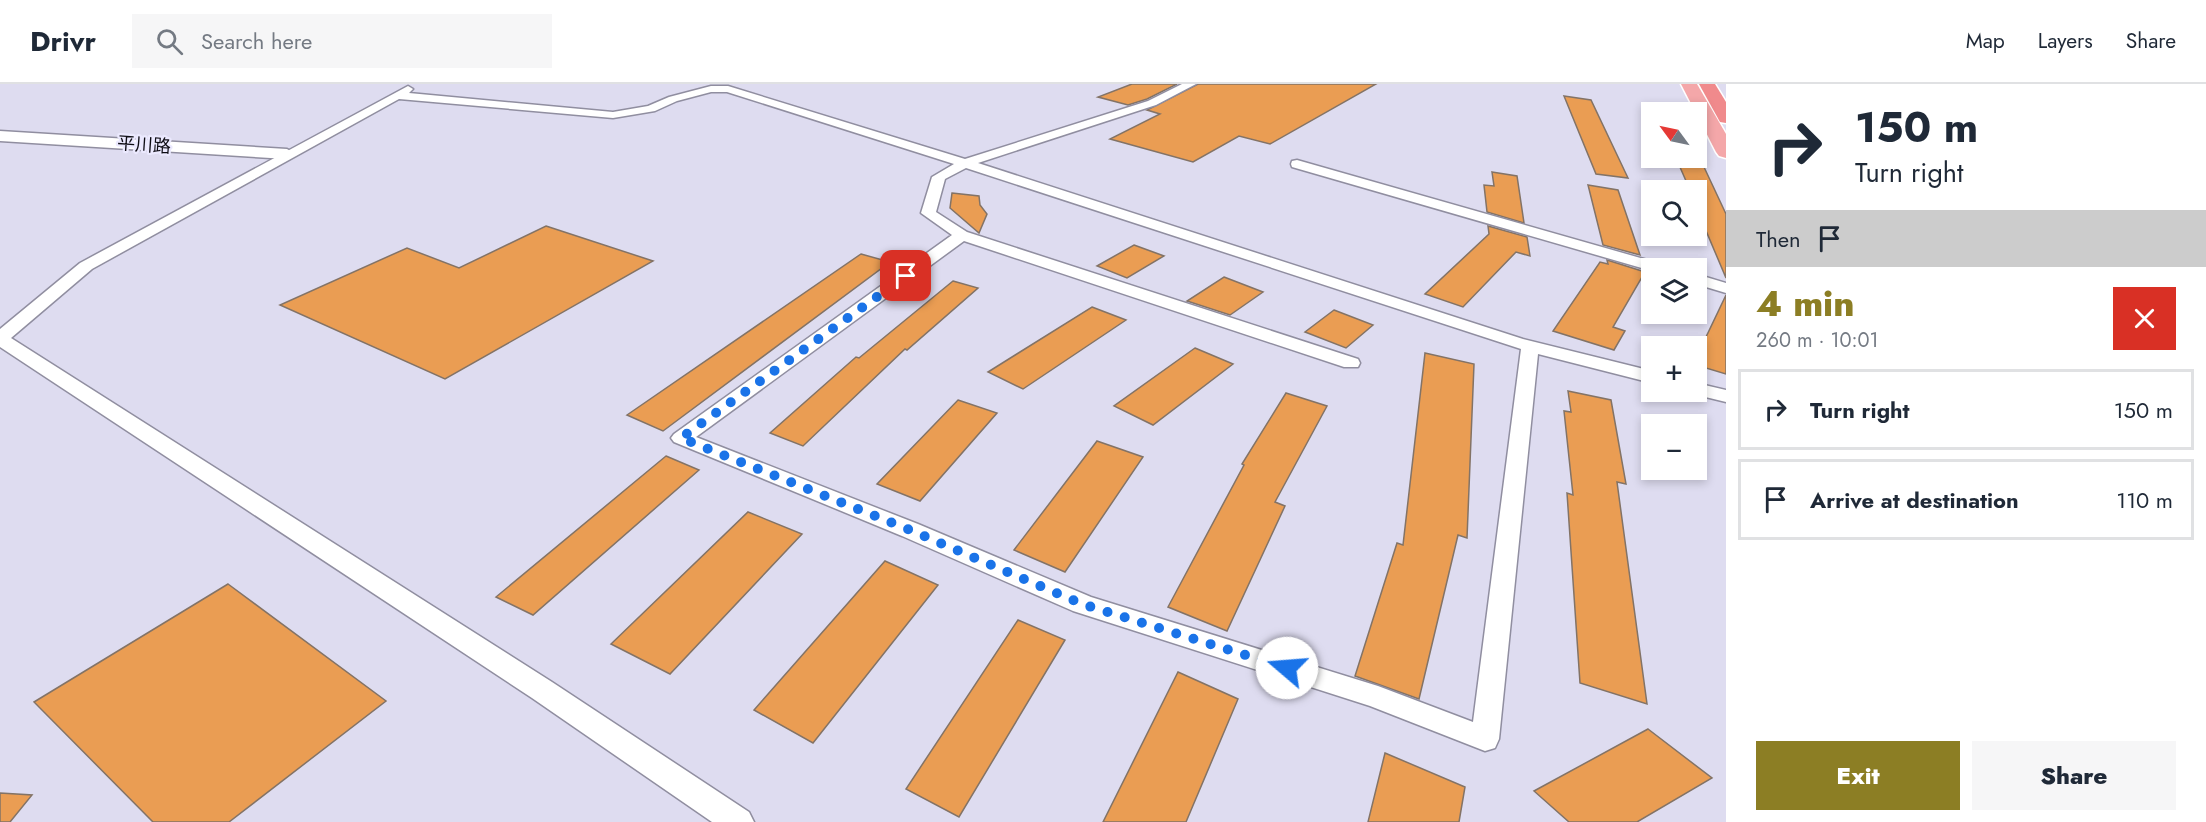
<!DOCTYPE html>
<meta charset="utf-8">
<style>
:root{--surface:#fff;--page:#f6f6f7;--text:#1f2937;--muted:#747a83;--line:#e0e1e3;--accent:#8c7e24}
body{margin:0;font-family:Jost,"Noto Sans SC",sans-serif;background:var(--page);color:var(--text);height:100vh;display:flex;flex-direction:column;font-size:22px;white-space:nowrap}
*{box-sizing:border-box;margin:0}
p{font-size:20px;color:var(--muted)}
.icon{flex:none;width:33px;height:33px;fill:none;stroke:currentColor;stroke-width:2;stroke-linecap:round;stroke-linejoin:round}
.map{position:relative;flex:1;overflow:hidden}
.drawer{display:flex;flex-direction:column;background:var(--surface);width:480px}
.drawer>*{flex:none}
.banner{background:#fff;color:var(--text);overflow:hidden}
.needle{width:39px;rotate:303deg}
.tools{position:absolute;left:1641px;top:18px;display:grid;gap:12px}
.tools a{display:grid;place-items:center;width:66px;height:66px;border-radius:0px;background:var(--surface);box-shadow:0 3px 9px #0003;font-size:30px}
.pin{position:absolute;display:grid;place-items:center;width:51px;height:51px;color:#fff;margin:-26px;border-radius:12px;box-shadow:0 3px 9px #0006}
.me{position:absolute;width:66px;margin:-33px;rotate:288deg;stroke-linejoin:round;filter:drop-shadow(0 0 4px #0008)}
.turn{display:flex;align-items:center;gap:21px;height:126px;padding:0 30px;font-size:27px}
.turn .icon{width:78px;height:78px;stroke-width:2.5}
.turn b{display:block;font-size:42px;line-height:51px}
.then{display:flex;align-items:center;height:57px;padding:0 30px;background:#0003;gap:12px;font-size:22px}
.round{display:grid;place-items:center;flex:none;width:63px;height:63px;border-radius:0px;background:var(--page)}
.head{display:flex;align-items:center;justify-content:space-between;height:102px;padding:0 30px}
h1{font-size:36px;font-weight:800;line-height:45px;color:var(--accent)}
.button{display:flex;gap:12px;margin-top:auto;padding:12px 30px}
.button a{flex:1;height:69px;border-radius:0px;background:var(--accent);color:#fff;font-size:24px;font-weight:800;line-height:69px;text-align:center}
.button a+a{background:var(--page);color:var(--text)}
ul{padding:0;list-style:none}
li{display:flex;align-items:center;gap:18px;height:81px;margin:0 12px 9px;padding:0 18px;border:3px solid var(--line);border-radius:0px}
li div{flex:1}
li b{display:block;font-size:22px}
li em{font-style:normal}
header{display:flex;align-items:center;gap:36px;box-sizing:border-box;height:84px;padding:0 30px;background:var(--surface);border-bottom:2px solid var(--line)}
header strong{font-size:28px}
nav{display:flex;gap:33px;margin-inline-start:auto;font-size:21px}
.search{width:420px;height:54px;background:var(--page);display:flex;align-items:center;gap:15px;box-sizing:border-box;padding:0 21px;border-radius:0px;color:var(--muted);font-size:22px}
main{display:flex;flex:1;min-height:0}
.map>svg:first-child{display:block}
</style>
<header>
<strong>Drivr</strong>
<div class="search"><svg class="icon" aria-label="search" viewBox="0 0 24 24"><circle cx="10" cy="10" r="6"/><path d="M15 15l6 6"/></svg>Search here</div>
<nav><a>Map</a><a>Layers</a><a>Share</a></nav>
</header>
<main>
<div class="map">
<svg width="1726" height="738" viewBox="0 0 1726 738">
<rect width="100%" height="100%" fill="#dedcf0"/>
<g fill="#ea9d53" stroke="#837366" stroke-width="1.5">
<path d="M1132 0H1177L1147 15 1128 21 1098 13Z"/>
<path d="M1198 0H1376L1270 60 1239 52 1193 78 1110 55 1160 30 1147 26Z"/>
<path d="M1564 12 1591 16 1628 94 1596 90Z"/>
<path d="M1696 66 1726 130V194L1696 123V106H1690L1676 74H1696Z"/>
<path d="M1492 88 1517 92 1524 139 1487 128 1484 101 1494 102Z"/>
<path d="M1588 101 1618 106 1640 171 1603 161Z"/>
<path d="M952 109 979 112 980 121 987 130 979 149 950 124Z"/>
<path d="M546 142 653 177 445 295 280 221 407 164 459 184Z"/>
<path d="M1488 142 1527 153 1530 172 1516 168 1463 223 1425 210 1489 150Z"/>
<path d="M1134 161 1164 172 1127 194 1097 182Z"/>
<path d="M861 170 890 178 663 347 627 331Z"/>
<path d="M1607 176 1645 188 1613 243 1625 247 1614 266 1553 247 1600 178 1608 180Z"/>
<path d="M1224 193 1263 208 1230 231 1187 217Z"/>
<path d="M953 197 978 204 907 266 905 265 803 362 770 349 856 273 859 274Z"/>
<path d="M1726 211V290L1696 281V274Z"/>
<path d="M1092 223 1126 236 1023 305 988 288Z"/>
<path d="M1334 226 1373 241 1346 264 1305 248Z"/>
<path d="M1195 264 1233 280 1153 341 1114 322Z"/>
<path d="M1425 269 1474 280 1467 454 1458 451 1419 615 1355 592 1397 459 1403 461Z"/>
<path d="M1568 307 1611 316 1626 400 1617 398 1647 620 1580 599 1567 409 1573 411 1564 327 1571 328Z"/>
<path d="M1286 309 1327 322 1275 418 1285 422 1227 547 1168 523 1244 381 1242 380Z"/>
<path d="M958 316 997 329 920 417 877 400Z"/>
<path d="M1097 357 1143 373 1065 488 1014 466Z"/>
<path d="M666 372 699 386 533 531 496 513Z"/>
<path d="M748 428 802 450 670 590 611 560Z"/>
<path d="M885 477 938 501 813 659 754 626Z"/>
<path d="M228 500 386 617 229 738H153L34 618Z"/>
<path d="M1018 536 1065 556 959 733 906 705Z"/>
<path d="M1178 588 1238 615 1186 738H1103Z"/>
<path d="M1648 645 1712 694 1637 738H1569L1534 707Z"/>
<path d="M1385 669 1465 703 1459 738H1368Z"/>
<path d="M0 709 32 711 10 738H0Z"/>
</g>
<g fill="none" stroke-linecap="round" stroke-linejoin="round">
<g stroke="#908ea0" stroke-width="3">
<g id="minor">
<path d="M1182 0H1196L1156 21 978 79 1523 255 1652 287V299L1538 270 1499 655 1495 664 1485 667 1370 622 1073 527 902 452 674 358 671 354 674 350 952 151 921 129 932 93 954 80 727 8H711L677 17 655 27 613 34 399 15 92 185 11 254 552 598 749 728 754 738H712L532 614 0 263V245L80 179 408 2 413 5 409 9 613 28 648 22 669 13 711 2H728L965 75 1148 17ZM966 84 1521 265 1473 638 1378 602 1091 513 918 440 696 353 964 157 1344 283H1358L1360 279 1358 275 967 148 936 128 945 95Z"/>
<path d="M1297 76 1665 181 1667 184H1652V187L1292 83 1291 80 1292 77Z"/>
<path d="M1696 190 1726 199V209L1696 200Z"/>
<path d="M1696 299 1726 306V318L1689 309 1688 308H1696Z"/>
</g>
</g>
<g stroke="#908ea0" stroke-width="3">
<path id="tertiary" d="M0 47 287 65 295 70 287 75 0 57Z"/>
</g>
<g stroke="#fff" stroke-width="3">
<path id="primary" d="M1681 0H1697L1726 50V74L1719 72 1716 68Z"/>
</g>
<g stroke="#fff" stroke-width="3">
<path id="trunk" d="M1699 0H1715L1726 18V39L1720 38Z"/>
</g>
<use href="#minor" fill="#fff" fill-rule="evenodd"/>
<use href="#tertiary" fill="#fff" fill-rule="evenodd"/>
<use href="#primary" fill="#f4a7a9" fill-rule="evenodd"/>
<use href="#trunk" fill="#f08a8c" fill-rule="evenodd"/>
</g>
<g fill="none" stroke-linecap="round" stroke-linejoin="round">
<path stroke="#1a73e8" stroke-width="10" stroke-dasharray="0 18" d="M906 192 681 354 910 446 1082 520 1287 584"/>
</g>
<g text-anchor="middle" stroke-width="4.5" stroke-linejoin="round" paint-order="stroke">
<g font-size="18" fill="#0e0d14" stroke="#ebe9fe">
<text transform="translate(144 61) rotate(4)" y="6">平川路</text>
</g>
</g>
</svg>
<div class="tools">
<a><svg class="needle" viewBox="-14 -14 28 28"><path d="M0-13l5 13h-10z" fill="#e53935"/><path d="M0 13l5-13h-10z" fill="#747a83"/></svg></a>
<a><svg class="icon" aria-label="search" viewBox="0 0 24 24"><circle cx="10" cy="10" r="6"/><path d="M15 15l6 6"/></svg></a>
<a><svg class="icon" aria-label="layers" viewBox="0 0 24 24"><path d="M12 4l9 5-9 5-9-5zM3 14l9 5 9-5"/></svg></a>
<a>+</a>
<a>−</a>
</div>
<div class="pin" style="left:906px;top:192px;background:#d93025"><svg class="icon" aria-label="arrive" viewBox="0 0 24 24"><path d="M6 21V4h12l-3 4 3 4H6"/></svg></div>
<svg class="me" style="left:1287px;top:584px" viewBox="-20 -20 40 40"><circle r="19" fill="#fff"/><path d="M0-13L10 11 0 6-10 11z" fill="#1a73e8"/></svg>
</div>
<section class="drawer">
<div class="banner">
<div class="turn"><svg class="icon" aria-label="right" viewBox="0 0 24 24"><path d="M7 20v-9h11M14 6l5 5-5 5"/></svg><div><b>150 m</b>Turn right</div></div>
<div class="then">Then<svg class="icon" aria-label="arrive" viewBox="0 0 24 24"><path d="M6 21V4h12l-3 4 3 4H6"/></svg></div>
</div>
<div class="head"><div><h1>4 min</h1><p>260 m · 10:01</p></div><a class="round" style="background:#d93025;color:#fff"><svg class="icon" aria-label="close" viewBox="0 0 24 24"><path d="M6 6l12 12M18 6L6 18"/></svg></a></div>
<ul>
<li><svg class="icon" aria-label="right" viewBox="0 0 24 24"><path d="M7 20v-9h11M14 6l5 5-5 5"/></svg><div><b>Turn right</b></div><em>150 m</em></li>
<li><svg class="icon" aria-label="arrive" viewBox="0 0 24 24"><path d="M6 21V4h12l-3 4 3 4H6"/></svg><div><b>Arrive at destination</b></div><em>110 m</em></li>
</ul>
<div class="button"><a>Exit</a><a>Share</a></div>
</section>
</main>
